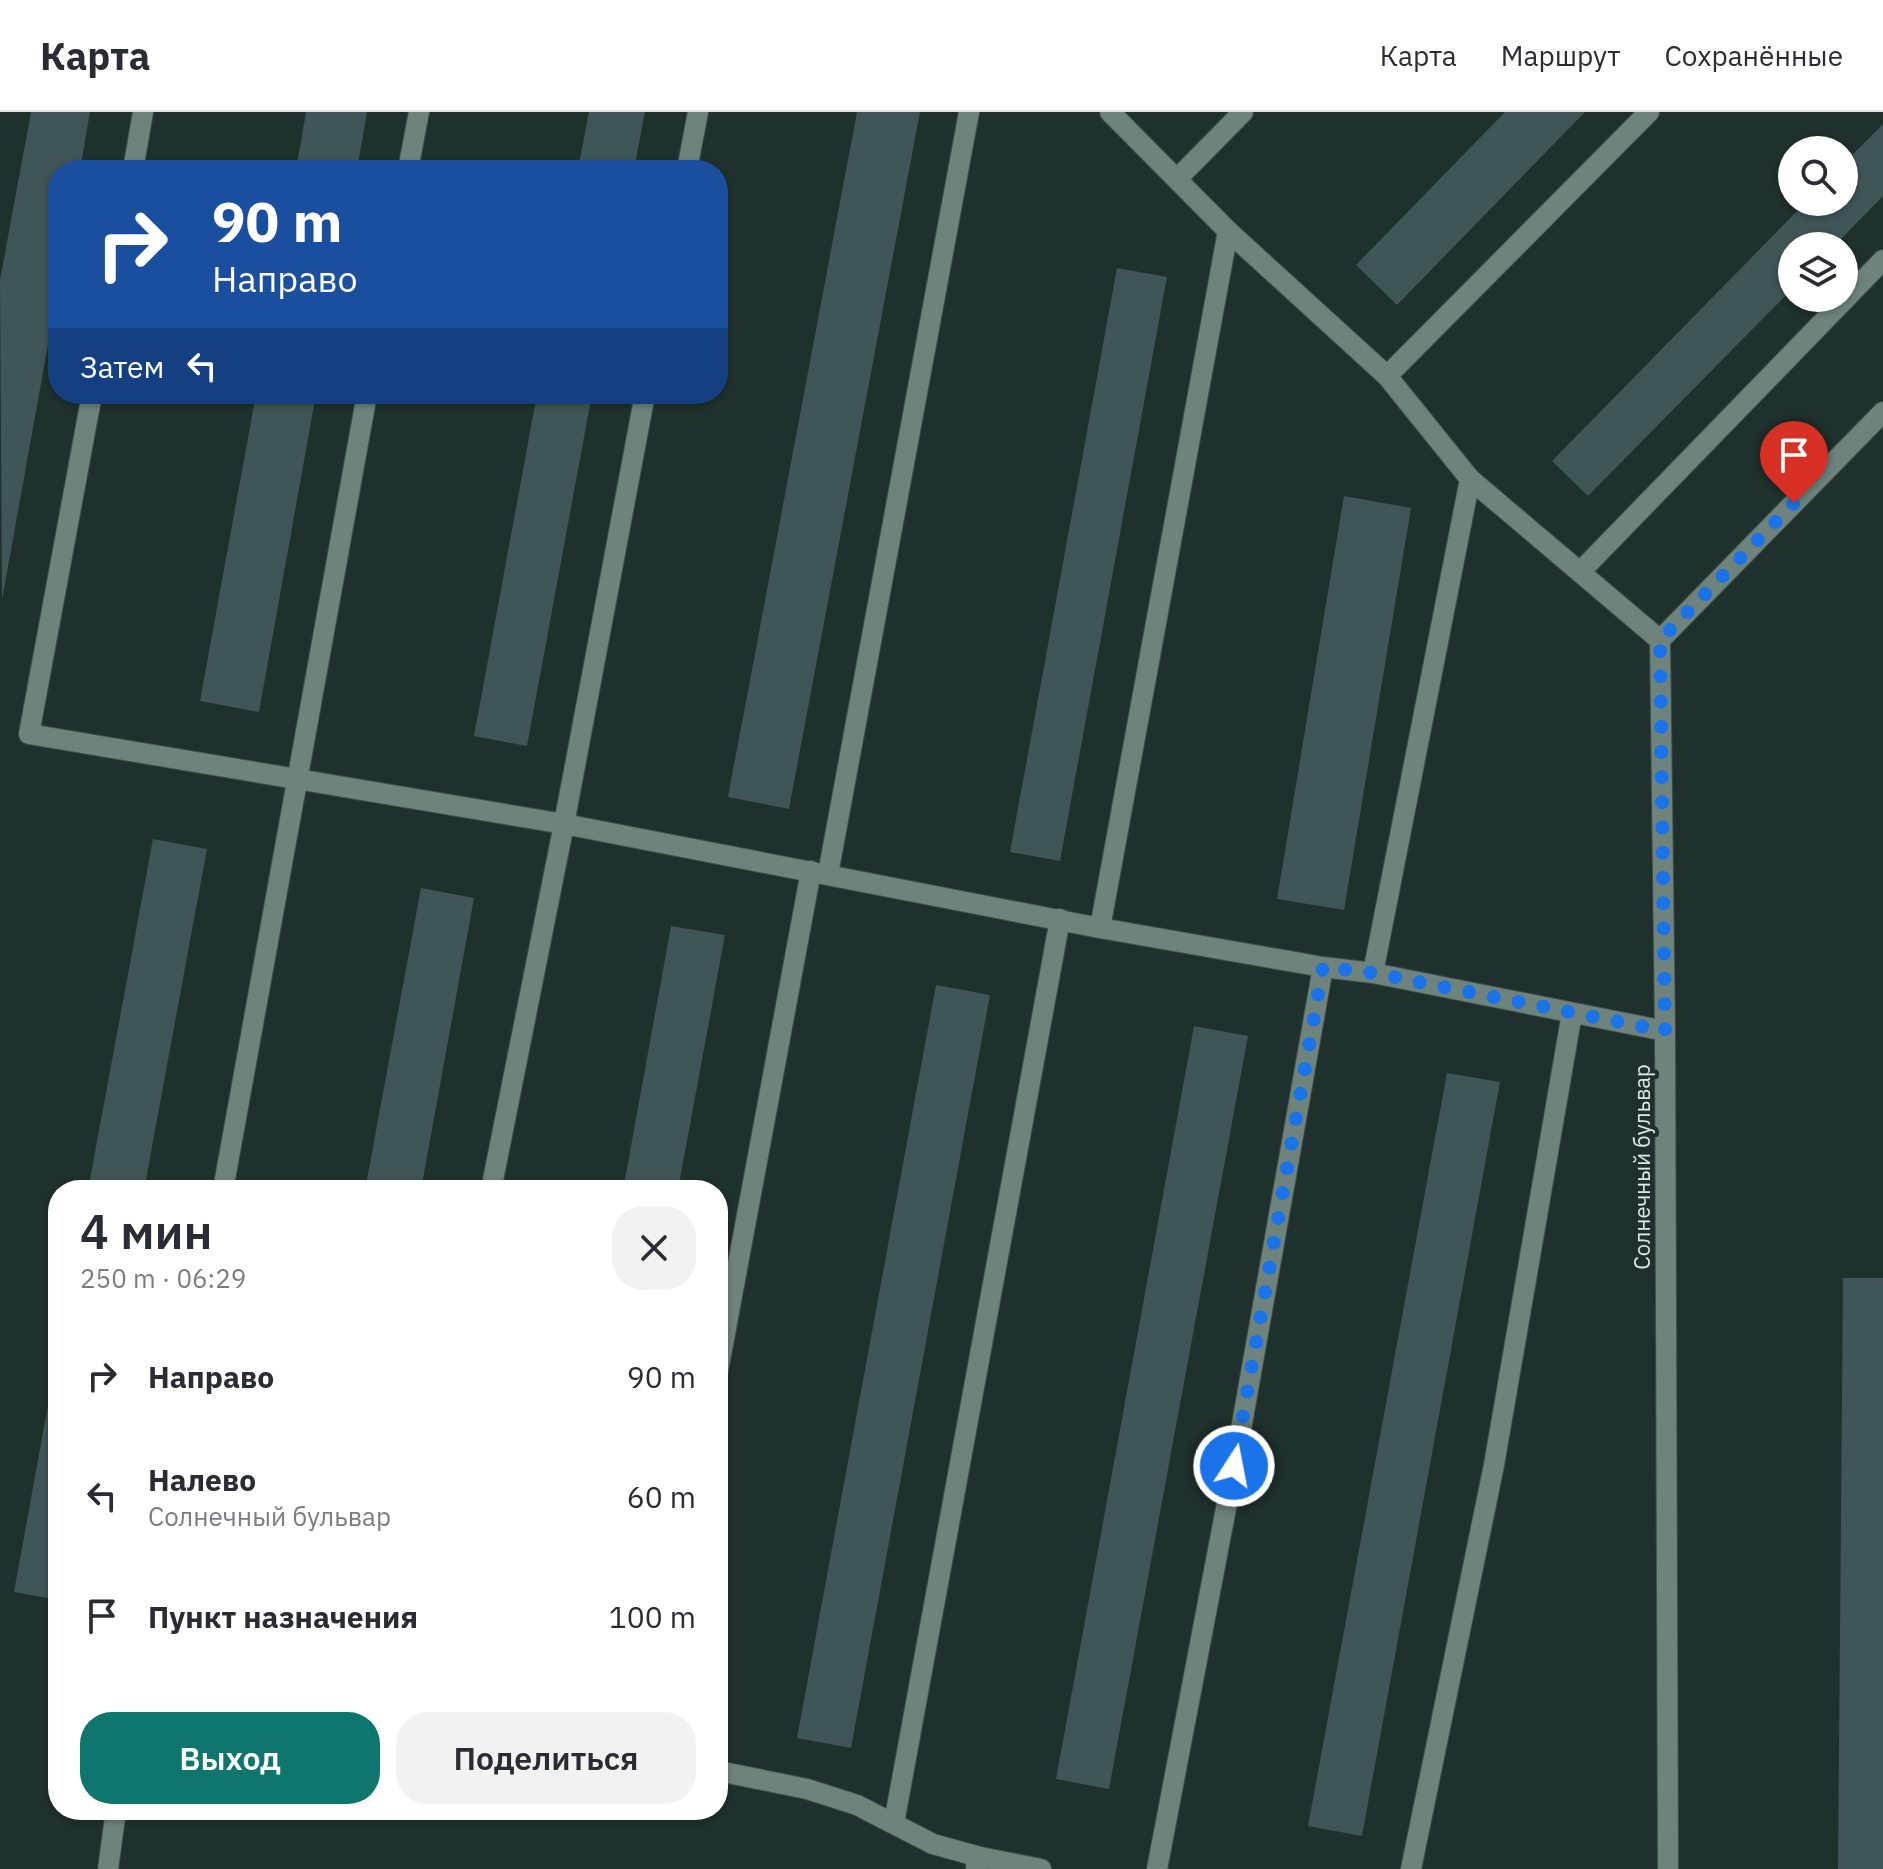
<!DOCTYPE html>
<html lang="ru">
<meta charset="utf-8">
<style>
:root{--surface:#fff;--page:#f2f2f3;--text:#2b2b33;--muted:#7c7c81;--line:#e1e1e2;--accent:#0f766e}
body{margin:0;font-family:"IBM Plex Sans",sans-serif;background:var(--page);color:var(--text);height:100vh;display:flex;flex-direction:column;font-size:30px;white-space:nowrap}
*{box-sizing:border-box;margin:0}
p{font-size:26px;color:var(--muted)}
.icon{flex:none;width:44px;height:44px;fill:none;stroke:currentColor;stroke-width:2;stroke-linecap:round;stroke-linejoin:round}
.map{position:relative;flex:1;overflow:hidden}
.side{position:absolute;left:48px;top:1068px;width:680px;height:640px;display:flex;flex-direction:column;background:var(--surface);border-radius:32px;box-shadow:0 2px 6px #0004}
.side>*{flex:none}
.banner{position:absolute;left:48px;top:48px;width:680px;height:244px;border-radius:32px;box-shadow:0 2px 6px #0004;background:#1a4fa0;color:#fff;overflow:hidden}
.controls{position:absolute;left:1778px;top:24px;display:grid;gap:16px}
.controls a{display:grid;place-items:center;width:80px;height:80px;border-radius:50%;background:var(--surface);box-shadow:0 2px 6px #0004;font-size:40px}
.pin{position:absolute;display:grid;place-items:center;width:68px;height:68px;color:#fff;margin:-82px -34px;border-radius:50% 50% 50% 0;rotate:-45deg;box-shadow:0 0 8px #0007}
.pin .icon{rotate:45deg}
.me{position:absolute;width:88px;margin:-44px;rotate:11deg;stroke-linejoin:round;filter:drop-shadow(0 0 6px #0008)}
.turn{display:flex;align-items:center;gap:28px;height:168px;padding:0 32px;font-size:36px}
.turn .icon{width:104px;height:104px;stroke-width:2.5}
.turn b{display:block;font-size:56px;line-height:68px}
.then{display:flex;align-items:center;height:76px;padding:0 32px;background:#0003;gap:16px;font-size:30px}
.round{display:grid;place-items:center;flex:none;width:84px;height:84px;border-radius:32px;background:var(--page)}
.summary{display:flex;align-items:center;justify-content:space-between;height:136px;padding:0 32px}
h1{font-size:48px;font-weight:600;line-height:60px}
.action{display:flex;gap:16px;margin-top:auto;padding:16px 32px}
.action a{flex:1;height:92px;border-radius:32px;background:var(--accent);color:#fff;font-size:32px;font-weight:600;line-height:92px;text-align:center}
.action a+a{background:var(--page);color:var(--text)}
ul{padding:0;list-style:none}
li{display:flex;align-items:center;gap:24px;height:120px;padding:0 32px}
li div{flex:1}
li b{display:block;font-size:30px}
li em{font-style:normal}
header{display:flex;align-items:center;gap:48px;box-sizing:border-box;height:112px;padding:0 40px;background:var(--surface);border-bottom:2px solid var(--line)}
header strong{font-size:38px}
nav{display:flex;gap:44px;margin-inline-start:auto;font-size:28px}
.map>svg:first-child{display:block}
</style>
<header>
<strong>Карта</strong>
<nav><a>Карта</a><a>Маршрут</a><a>Сохранённые</a></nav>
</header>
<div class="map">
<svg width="1883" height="1757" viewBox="0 0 1883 1757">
<rect width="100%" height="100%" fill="#1f312c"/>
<g fill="#405556">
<path d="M31 0H90L80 58H58V177L2 488 0 168Z"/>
<path d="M306 0H367L357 58H296Z"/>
<path d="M589 0H645L634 58H578Z"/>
<path d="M857 0H920L789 697 728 685Z"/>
<path d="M1505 0H1585L1397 193 1356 153Z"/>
<path d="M1883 12V84L1834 134H1792V177L1588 384 1552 349 1806 90H1844V51Z"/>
<path d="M1117 156 1167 165 1060 749 1010 740Z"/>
<path d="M256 282H316L259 600 200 589Z"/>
<path d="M537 282H592L527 634 474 624Z"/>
<path d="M1344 384 1411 396 1344 798 1277 787Z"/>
<path d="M153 727 207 737 144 1078H88Z"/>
<path d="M421 776 474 786 421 1078H365Z"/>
<path d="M671 814 725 823 678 1078H623Z"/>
<path d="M936 873 990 883 851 1636 797 1626Z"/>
<path d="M1194 914 1248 924 1109 1677 1056 1667Z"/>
<path d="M1447 961 1500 970 1362 1724 1308 1714Z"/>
<path d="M1843 1166H1883V1757H1838Z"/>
<path d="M56 1249 58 1250V1488L14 1480Z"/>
</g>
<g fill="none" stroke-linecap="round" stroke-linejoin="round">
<g stroke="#404f4b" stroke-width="22">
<g id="service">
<path d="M1110 0 1228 119 1387 264 1470 367 1660 528"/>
<path d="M133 58 143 0"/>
<path d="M408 58 419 0"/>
<path d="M687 58 698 0"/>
<path d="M1178 66 1243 0"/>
<path d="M1387 264 1649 0"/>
<path d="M92 282 29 622 564 712 1100 816 1323 855 1373 861 1665 919"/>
<path d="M1580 460 1883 148"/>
<path d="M828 762 969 0"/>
<path d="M1100 816 1228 119"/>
<path d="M1373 861 1470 367"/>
<path d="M223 1078 367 282"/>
<path d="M491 1078 564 712 645 282"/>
<path d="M718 1259 811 759"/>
<path d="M718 1659 807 1677 857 1693 933 1732 980 1745"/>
<path d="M894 1711 1060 807"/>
<path d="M976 1754 980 1745 1041 1757"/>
<path d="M108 1757 116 1698"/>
<path d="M1157 1757 1240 1323 1323 855"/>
<path d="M1411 1757 1494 1353 1572 901"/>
</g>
</g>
<g stroke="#404f4b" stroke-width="22">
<path id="minor" d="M1668 1757 1665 919 1660 528 1883 300"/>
</g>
<use href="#service" stroke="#6f837d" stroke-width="20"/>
<use href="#minor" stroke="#6f837d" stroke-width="20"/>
</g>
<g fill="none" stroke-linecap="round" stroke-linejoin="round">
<path stroke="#1a73e8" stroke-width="14" stroke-dasharray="0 25.2" d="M1234 1354 1323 855 1373 861 1665 919 1660 528 1794 391"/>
</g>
<g text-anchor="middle" stroke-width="8" stroke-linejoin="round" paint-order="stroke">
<g font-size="22" fill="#dee9e6" stroke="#1f312c">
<text transform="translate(1642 1055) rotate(-90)" y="8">Солнечный бульвар</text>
</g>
</g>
</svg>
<div class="controls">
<a><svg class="icon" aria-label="search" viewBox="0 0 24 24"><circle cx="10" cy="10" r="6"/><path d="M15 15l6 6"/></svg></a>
<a><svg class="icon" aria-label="layers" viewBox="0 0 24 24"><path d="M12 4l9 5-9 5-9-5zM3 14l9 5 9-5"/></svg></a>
</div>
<div class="pin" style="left:1794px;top:391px;background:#d93025"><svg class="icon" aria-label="arrive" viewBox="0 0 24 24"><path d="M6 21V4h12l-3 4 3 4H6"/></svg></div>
<svg class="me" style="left:1234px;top:1354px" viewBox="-20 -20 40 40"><circle r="17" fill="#1a73e8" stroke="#fff" stroke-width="3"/><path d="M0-11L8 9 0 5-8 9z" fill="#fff"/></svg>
<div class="banner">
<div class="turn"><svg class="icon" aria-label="right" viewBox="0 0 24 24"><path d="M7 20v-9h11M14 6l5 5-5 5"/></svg><div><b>90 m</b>Направо</div></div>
<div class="then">Затем<svg class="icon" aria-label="left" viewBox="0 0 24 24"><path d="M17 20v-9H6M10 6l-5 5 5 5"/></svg></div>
</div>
<section class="side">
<div class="summary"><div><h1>4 мин</h1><p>250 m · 06:29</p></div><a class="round"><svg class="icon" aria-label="close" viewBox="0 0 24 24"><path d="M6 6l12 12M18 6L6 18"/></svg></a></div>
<ul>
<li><svg class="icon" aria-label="right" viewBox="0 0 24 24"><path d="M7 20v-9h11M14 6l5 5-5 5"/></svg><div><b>Направо</b></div><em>90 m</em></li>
<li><svg class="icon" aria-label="left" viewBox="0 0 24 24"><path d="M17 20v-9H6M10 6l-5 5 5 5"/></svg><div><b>Налево</b><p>Солнечный бульвар</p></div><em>60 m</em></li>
<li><svg class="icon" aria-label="arrive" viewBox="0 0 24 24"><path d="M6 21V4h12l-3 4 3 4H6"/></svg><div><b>Пункт назначения</b></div><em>100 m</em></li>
</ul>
<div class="action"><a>Выход</a><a>Поделиться</a></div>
</section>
</div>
